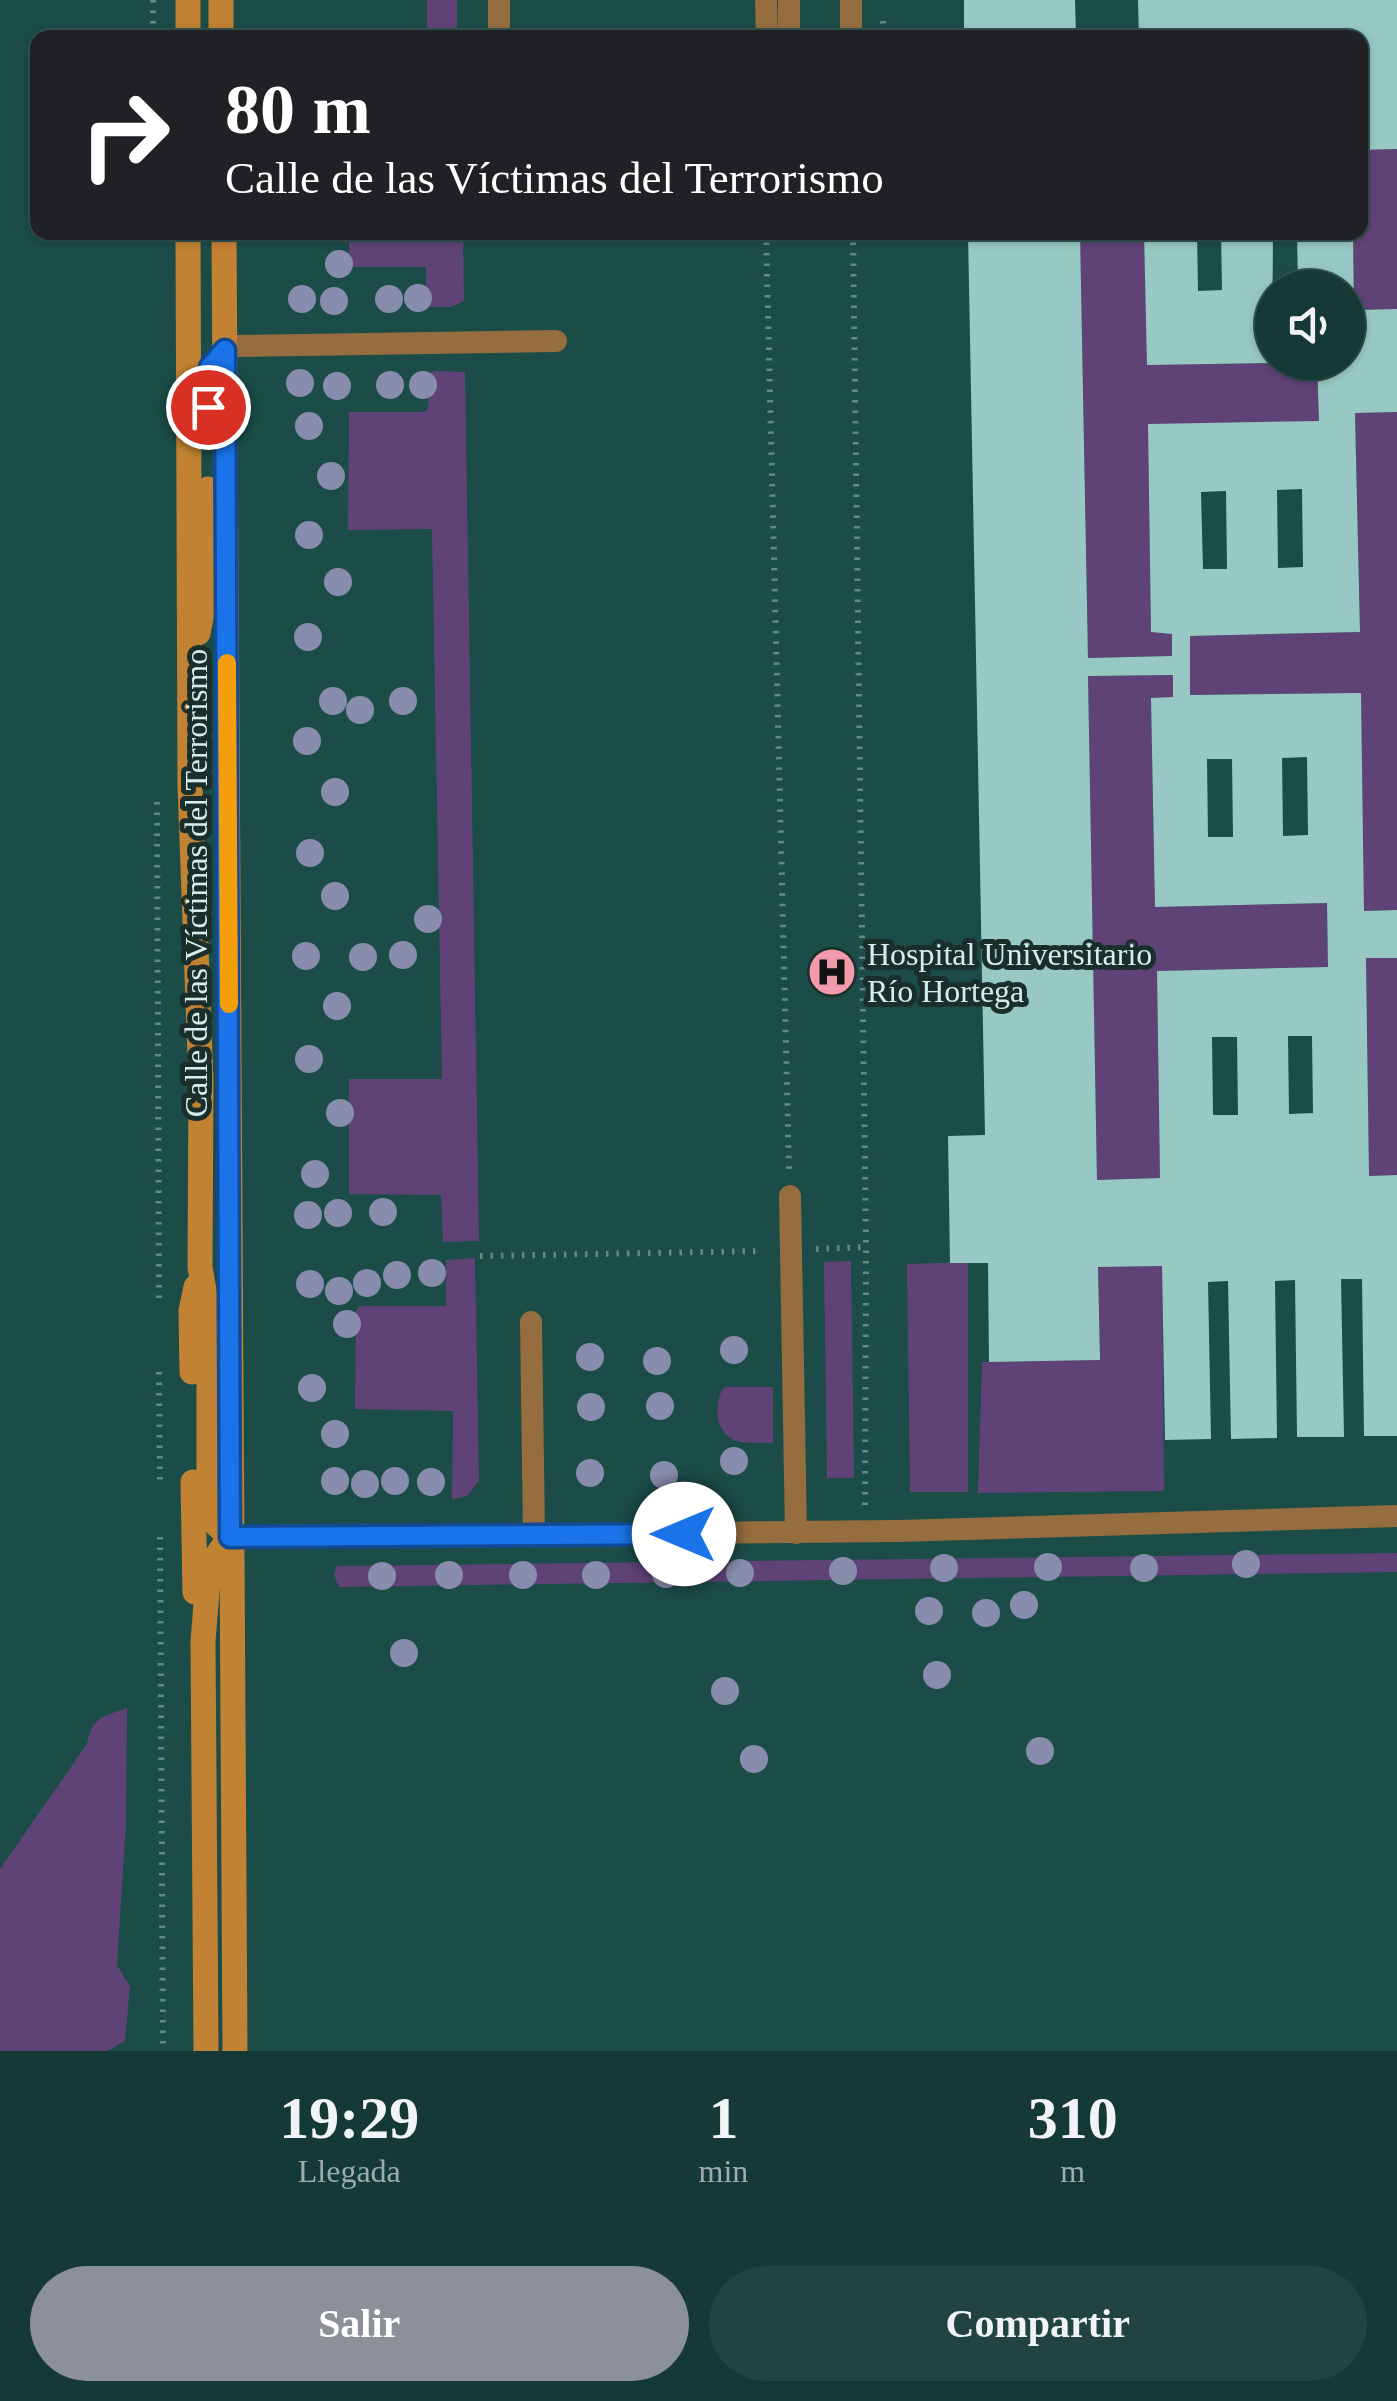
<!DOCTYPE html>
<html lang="es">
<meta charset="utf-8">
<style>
:root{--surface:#143936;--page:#214442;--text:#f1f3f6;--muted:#9dacad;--line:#335351;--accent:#8c9099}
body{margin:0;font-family:"Times New Roman",serif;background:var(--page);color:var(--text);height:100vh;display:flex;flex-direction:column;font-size:38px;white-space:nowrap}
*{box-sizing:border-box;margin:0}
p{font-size:32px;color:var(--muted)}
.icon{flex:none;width:55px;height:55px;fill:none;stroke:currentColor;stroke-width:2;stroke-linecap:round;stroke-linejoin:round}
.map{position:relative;height:2051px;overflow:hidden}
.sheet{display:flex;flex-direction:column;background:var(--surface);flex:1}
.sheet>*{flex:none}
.guide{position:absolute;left:30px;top:30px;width:1338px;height:210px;border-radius:20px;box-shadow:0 2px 8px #0004,0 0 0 2px var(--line);background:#202124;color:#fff;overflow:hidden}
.controls{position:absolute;left:1255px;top:270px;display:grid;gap:20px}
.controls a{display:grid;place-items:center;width:110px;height:110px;border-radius:50%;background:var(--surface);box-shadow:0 2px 8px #0004,0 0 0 2px var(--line);font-size:50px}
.pin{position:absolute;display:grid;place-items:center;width:85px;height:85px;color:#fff;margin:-42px;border:5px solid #fff;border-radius:50%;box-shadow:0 2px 10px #0007}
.me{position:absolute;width:110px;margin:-55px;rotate:270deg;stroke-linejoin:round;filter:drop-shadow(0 0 8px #0008)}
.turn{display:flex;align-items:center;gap:35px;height:210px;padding:0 30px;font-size:45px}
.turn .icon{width:130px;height:130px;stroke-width:2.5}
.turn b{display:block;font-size:70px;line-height:85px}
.eta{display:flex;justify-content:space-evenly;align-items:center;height:170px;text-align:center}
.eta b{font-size:60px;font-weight:700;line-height:70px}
.primary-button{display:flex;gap:20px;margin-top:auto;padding:20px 30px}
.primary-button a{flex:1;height:115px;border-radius:60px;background:var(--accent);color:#fff;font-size:40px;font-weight:700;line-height:115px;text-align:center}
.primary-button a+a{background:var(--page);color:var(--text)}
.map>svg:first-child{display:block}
</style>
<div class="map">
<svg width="1397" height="2051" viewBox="0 0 1397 2051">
<rect width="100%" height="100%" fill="#1b4c48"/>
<g fill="#5f4377">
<rect x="427" y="0" width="30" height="37"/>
<path d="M1397 149V309L1354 310 1353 233 1360 232V150Z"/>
<path d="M349 233H463L464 301 451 307H426V267H349Z"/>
<path d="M1080 233H1144L1148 364 1317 363 1319 421 1148 425 1151 631 1172 634V656L1088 658Z"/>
<path d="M431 371 465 372 479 1241 443 1242 441 1195 349 1194V1079H442L432 529 348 530 349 412H424L428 408Z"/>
<path d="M1397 412V910L1364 911 1361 693 1190 695V636L1360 632 1355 413Z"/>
<path d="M1173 675V697L1151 699 1155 907 1327 903 1328 967 1157 971 1160 1178 1097 1180 1088 676Z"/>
<path d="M1366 958H1397V1175L1369 1176Z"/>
<path d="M475 1258 479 1481 467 1496 452 1499 453 1411 355 1409 356 1311 360 1306H446V1260Z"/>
<path d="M851 1261 854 1478H827L824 1262Z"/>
<path d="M968 1262V1492H910L907 1264Z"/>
<path d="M1162 1266 1164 1491 978 1493 982 1362 1100 1360 1098 1267Z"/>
<path d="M724 1387H773V1443C761 1442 742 1445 732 1439 714 1429 714 1402 724 1387Z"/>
<path d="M1397 1553V1572L339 1587 334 1575 337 1566Z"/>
<path d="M127 1708 126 1824 117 1965 130 1987 125 2041 107 2051H0V1869L87 1744C92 1717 103 1717 127 1708Z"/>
</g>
<g fill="#97c8c3" fill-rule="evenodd">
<path d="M964 0H1075L1076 38H964Z"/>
<path d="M1138 0H1397V149L1360 150V38H1139Z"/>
<path d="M968 232H1080L1088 658 1172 656V634L1151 632 1148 424 1319 421 1317 362H1348V288H1298L1297 232H1353L1354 310 1397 309V412L1355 413 1360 632 1190 636V695L1361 693 1364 911 1397 910V958H1366L1369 1176 1397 1175V1436H1364L1362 1279H1341L1344 1437H1297L1295 1280 1275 1281 1277 1438 1231 1439 1228 1281 1208 1282 1211 1439 1165 1440 1162 1266 1098 1267 1100 1360 989 1362 988 1263H950L948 1136 985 1135ZM1302 489 1303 567 1278 568 1277 490ZM1226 491 1227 569H1203L1201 492ZM1173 675V697L1151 698 1155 907 1327 903 1328 967 1157 971 1160 1178 1097 1180 1088 676ZM1307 757 1308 835 1283 836 1282 758ZM1207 759H1232L1233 837H1208ZM1288 1036H1312L1313 1113 1289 1114ZM1212 1037H1237L1238 1115H1213Z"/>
<path d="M1144 232H1197L1198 291 1222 290 1221 232H1273L1272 363 1147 365Z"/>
</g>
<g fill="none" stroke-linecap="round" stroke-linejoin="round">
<g stroke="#618985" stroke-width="6" stroke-dasharray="2.5 8" stroke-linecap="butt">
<path d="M153 0V38"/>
<path d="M883 21 884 38"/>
<path d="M766 232 789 1169"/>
<path d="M853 232 866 1247 865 1506"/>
<path d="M157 802 159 1305"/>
<path d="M816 1249 866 1247"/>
<path d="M480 1256 763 1251"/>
<path d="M159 1372 160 1485"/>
<path d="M160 1537 163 2051"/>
</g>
<g stroke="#956d3f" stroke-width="22">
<path d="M499 0V25"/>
<path d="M766 0 767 38"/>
<path d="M789 0V38"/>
<path d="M851 38V0"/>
<path d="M225 349 238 346 556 341"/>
<path d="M790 1196 796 1533"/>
<path d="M531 1322 534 1535"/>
<path d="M230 1537 898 1531 1397 1516"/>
</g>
<g stroke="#c28233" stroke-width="25">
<path d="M188 0V38"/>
<path d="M221 0V38"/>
<path d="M188 232 190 786 201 1083 200 1267 209 1320V1504L217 1525 230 1537"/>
<path d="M224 232 235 2051"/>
<path d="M198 633 207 588 208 489"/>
<path d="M192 1372 191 1311 196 1287"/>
<path d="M193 1482 195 1592"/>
<path d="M206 2051 203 1641 209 1567 230 1537"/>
</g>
</g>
<g fill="#888dad">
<circle cx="339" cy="264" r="14"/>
<circle cx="418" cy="298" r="14"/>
<circle cx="302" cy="299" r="14"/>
<circle cx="389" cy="299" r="14"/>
<circle cx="334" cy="301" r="14"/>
<circle cx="300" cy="383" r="14"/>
<circle cx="390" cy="385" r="14"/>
<circle cx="423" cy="385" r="14"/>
<circle cx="337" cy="386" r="14"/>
<circle cx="309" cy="426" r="14"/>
<circle cx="331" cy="476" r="14"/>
<circle cx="309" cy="535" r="14"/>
<circle cx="338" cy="582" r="14"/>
<circle cx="308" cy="637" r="14"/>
<circle cx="333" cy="701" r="14"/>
<circle cx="403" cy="701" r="14"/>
<circle cx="360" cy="710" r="14"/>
<circle cx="307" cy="741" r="14"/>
<circle cx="335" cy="792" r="14"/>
<circle cx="310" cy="853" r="14"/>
<circle cx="335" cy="896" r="14"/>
<circle cx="428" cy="919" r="14"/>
<circle cx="403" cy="955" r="14"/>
<circle cx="306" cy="956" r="14"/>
<circle cx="363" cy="957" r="14"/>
<circle cx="337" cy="1006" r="14"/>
<circle cx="309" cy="1059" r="14"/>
<circle cx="340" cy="1113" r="14"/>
<circle cx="315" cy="1174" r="14"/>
<circle cx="383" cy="1212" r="14"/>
<circle cx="338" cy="1213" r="14"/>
<circle cx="308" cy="1215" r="14"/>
<circle cx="432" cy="1273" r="14"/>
<circle cx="397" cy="1275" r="14"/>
<circle cx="367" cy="1283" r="14"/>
<circle cx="310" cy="1284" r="14"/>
<circle cx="339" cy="1291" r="14"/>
<circle cx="347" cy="1324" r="14"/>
<circle cx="734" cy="1350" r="14"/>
<circle cx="590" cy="1357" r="14"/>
<circle cx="657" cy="1361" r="14"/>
<circle cx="312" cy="1388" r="14"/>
<circle cx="660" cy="1406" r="14"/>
<circle cx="591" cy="1407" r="14"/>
<circle cx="335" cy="1434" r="14"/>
<circle cx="734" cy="1461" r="14"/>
<circle cx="590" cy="1473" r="14"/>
<circle cx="664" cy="1475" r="14"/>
<circle cx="335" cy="1481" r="14"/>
<circle cx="395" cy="1481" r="14"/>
<circle cx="431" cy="1482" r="14"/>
<circle cx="365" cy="1484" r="14"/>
<circle cx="1246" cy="1564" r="14"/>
<circle cx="1048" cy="1567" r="14"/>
<circle cx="944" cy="1568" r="14"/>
<circle cx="1144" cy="1568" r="14"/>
<circle cx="843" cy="1571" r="14"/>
<circle cx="740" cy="1573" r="14"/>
<circle cx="666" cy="1574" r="14"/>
<circle cx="449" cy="1575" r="14"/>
<circle cx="523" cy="1575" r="14"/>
<circle cx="596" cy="1575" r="14"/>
<circle cx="382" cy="1576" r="14"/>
<circle cx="1024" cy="1605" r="14"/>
<circle cx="929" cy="1611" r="14"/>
<circle cx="986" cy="1613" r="14"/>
<circle cx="404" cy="1653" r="14"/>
<circle cx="937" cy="1675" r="14"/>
<circle cx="725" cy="1691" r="14"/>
<circle cx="1040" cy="1751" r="14"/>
<circle cx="754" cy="1759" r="14"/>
</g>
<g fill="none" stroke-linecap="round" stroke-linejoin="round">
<g stroke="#114b97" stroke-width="25">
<path id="route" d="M208 407 210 367 225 350 230 1537 684 1534"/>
</g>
<use href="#route" stroke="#1a73e8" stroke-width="18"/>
<path stroke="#f59e0b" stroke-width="18" d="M227 663 229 1004"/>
</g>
<defs>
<g id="hospital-disc" transform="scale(2.5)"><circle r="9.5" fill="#f39aaa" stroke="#1a2e2c"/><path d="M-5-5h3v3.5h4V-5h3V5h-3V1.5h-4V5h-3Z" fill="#111"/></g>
</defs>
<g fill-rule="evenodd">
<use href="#hospital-disc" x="832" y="972"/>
</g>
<g text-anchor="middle" stroke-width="10" stroke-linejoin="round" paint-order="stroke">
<g font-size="32" fill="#d5eeeb" stroke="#1a2e2c">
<text transform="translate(196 883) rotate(-90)" y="11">Calle de las Víctimas del Terrorismo</text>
</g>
<g font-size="32" fill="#d5eeeb" stroke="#1a2e2c" text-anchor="start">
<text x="867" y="965">Hospital Universitario<tspan x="867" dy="37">Río Hortega</tspan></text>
</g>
</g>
</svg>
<div class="controls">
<a><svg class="icon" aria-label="sound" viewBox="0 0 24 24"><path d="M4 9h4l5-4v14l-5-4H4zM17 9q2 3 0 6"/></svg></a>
</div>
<div class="pin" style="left:208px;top:407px;background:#d93025"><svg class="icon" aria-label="arrive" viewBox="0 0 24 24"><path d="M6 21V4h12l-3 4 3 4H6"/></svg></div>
<svg class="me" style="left:684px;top:1534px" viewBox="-20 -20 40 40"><circle r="19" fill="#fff"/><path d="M0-13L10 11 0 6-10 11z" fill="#1a73e8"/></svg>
<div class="guide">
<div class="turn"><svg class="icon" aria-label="right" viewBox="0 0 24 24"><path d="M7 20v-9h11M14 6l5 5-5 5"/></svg><div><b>80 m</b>Calle de las Víctimas del Terrorismo</div></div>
</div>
</div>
<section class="sheet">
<div class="eta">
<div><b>19:29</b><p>Llegada</p></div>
<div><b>1</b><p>min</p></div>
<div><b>310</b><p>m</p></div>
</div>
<div class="primary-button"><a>Salir</a><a>Compartir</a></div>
</section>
